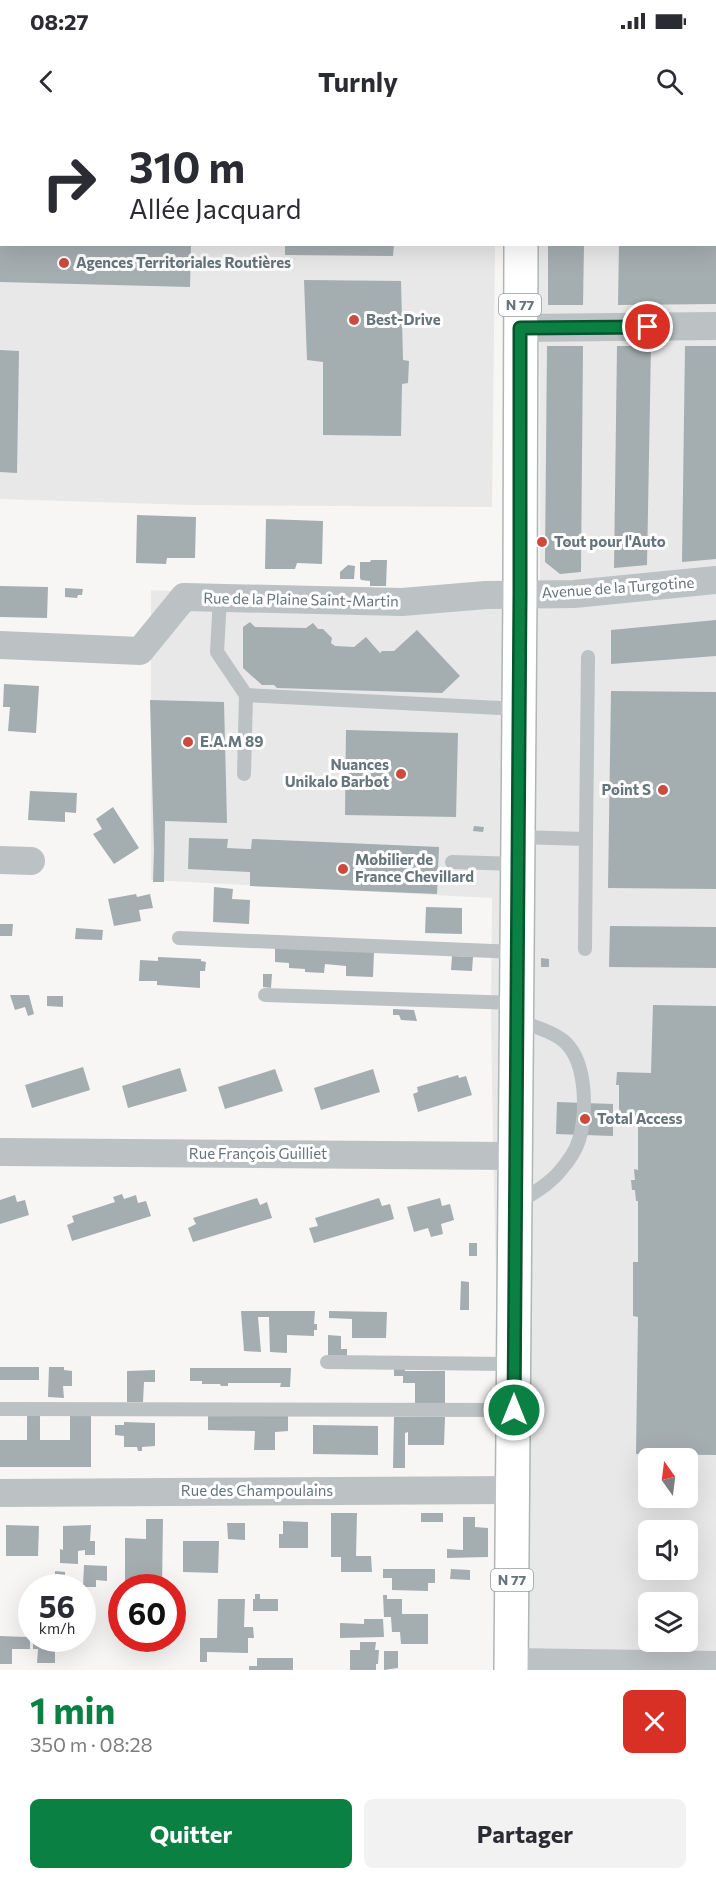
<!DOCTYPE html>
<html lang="fr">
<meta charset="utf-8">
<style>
:root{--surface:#fff;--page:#f2f2f3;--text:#2b2b33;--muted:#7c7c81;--accent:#0b8043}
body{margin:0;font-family:Commissioner,sans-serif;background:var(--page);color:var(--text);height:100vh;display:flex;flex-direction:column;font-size:22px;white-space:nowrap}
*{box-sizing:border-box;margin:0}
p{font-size:20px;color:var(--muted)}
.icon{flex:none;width:33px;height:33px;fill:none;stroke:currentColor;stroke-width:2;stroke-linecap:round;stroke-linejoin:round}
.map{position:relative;height:1550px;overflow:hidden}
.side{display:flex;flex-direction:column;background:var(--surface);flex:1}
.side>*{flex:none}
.banner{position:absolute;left:0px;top:0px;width:717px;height:126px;box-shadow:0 6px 24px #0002;background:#fff;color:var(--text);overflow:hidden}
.needle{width:39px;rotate:346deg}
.tools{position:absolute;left:638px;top:1328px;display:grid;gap:12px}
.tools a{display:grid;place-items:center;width:60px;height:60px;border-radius:9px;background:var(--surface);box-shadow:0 6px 24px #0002;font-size:30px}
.speed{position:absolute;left:18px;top:1454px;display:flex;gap:12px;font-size:30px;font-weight:700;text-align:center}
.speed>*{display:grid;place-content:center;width:78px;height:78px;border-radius:50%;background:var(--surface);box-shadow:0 6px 24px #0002;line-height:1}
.speed small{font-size:15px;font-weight:400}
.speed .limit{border:9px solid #d22;background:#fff;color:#111}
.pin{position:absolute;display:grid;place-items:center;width:51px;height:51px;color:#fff;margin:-26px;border:3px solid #fff;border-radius:50%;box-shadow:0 2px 6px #0007}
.me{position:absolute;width:66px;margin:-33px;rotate:0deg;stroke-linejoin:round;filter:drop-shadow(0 0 4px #0008)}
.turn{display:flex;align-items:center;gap:21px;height:126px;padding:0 30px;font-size:27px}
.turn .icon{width:78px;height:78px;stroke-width:2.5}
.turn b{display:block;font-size:42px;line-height:51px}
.round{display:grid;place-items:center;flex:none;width:63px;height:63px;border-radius:9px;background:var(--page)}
.overview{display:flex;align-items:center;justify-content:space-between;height:102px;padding:0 30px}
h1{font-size:36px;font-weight:700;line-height:45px;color:var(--accent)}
.button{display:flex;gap:12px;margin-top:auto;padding:12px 30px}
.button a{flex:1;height:69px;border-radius:9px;background:var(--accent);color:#fff;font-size:24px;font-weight:700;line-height:69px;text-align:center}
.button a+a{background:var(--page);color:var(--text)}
.status{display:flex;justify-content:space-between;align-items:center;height:42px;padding:0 30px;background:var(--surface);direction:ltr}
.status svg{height:16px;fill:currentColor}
header{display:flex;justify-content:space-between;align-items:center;height:78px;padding:0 30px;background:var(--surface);font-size:27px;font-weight:700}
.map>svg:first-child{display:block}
</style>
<div class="status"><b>08:27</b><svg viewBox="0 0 49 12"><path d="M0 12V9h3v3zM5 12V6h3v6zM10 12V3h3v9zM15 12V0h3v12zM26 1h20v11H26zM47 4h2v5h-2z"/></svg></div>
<header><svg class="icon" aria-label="back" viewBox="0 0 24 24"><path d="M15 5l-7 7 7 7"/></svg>Turnly<svg class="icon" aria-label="search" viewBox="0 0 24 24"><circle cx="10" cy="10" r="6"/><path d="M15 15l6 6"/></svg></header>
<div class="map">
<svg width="716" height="1550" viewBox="0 0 716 1550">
<rect width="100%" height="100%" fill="#f7f6f4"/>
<g fill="#e7e8e7" fill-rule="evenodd">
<path d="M0 0H498V2H2V124L495 125 492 387 192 385 0 379Z"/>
<path d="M541 0H716V1550H499L503 1457 493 1025 491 892 492 778 151 760V470L540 489 539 125 716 124V2H541ZM648 1338H687V1377H648ZM648 1410H687V1449H648ZM648 1482H687V1521H648Z"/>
</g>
<g fill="#a4adb0">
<path d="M0 124H191L190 167 0 162Z"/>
<path d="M285 124H394L393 136 285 135Z"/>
<path d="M548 124H584L583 185H548Z"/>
<path d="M619 124H716V184L618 185Z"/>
<path d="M304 160 401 161 403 240 409 241 408 263 402 264 401 316 323 315V242L307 240Z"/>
<path d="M547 226H583L581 452 560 454 545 442Z"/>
<path d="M617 226H651L647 445 614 448Z"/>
<path d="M685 226H716V439L682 442Z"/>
<path d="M0 230 19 231 17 353 0 352Z"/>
<path d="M137 395 196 397 195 438H167L166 444 136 443Z"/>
<path d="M266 399 323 401 322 444 297 443 295 449H265Z"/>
<path d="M371 440H387L386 466H370V461L361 460 360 458V442H370Z"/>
<path d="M348 445 355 446 354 459H340V452Z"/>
<path d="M0 466 48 467 47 498 0 497Z"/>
<path d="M65 468 83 469 82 475H78L77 478 65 477Z"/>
<path d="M716 500V536L611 544V510Z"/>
<path d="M250 502 255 507 306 508 313 503 318 509H323L332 518 331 523 335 526 354 527 366 517 380 533 382 531H394L417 510 460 556 442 573 277 568 274 565H262L243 548V507Z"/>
<path d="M4 564 39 566 36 613 8 611 10 587H3Z"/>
<path d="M611 571 716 572V769L608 768Z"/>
<path d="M150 580 224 582 227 703 165 701 164 762H153L154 730Z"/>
<path d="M346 610 458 613 456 697 345 695Z"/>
<path d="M30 671 77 673 76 693 65 692V702L28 700Z"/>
<path d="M113 687 139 728 114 744 93 714 102 709 96 699Z"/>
<path d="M474 706 484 707 483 712 473 711Z"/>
<path d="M189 718 228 719 227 728 248 729H251L252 719 439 727 437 774 250 766V752L188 749Z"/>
<path d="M214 767 233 769 232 779 250 780 249 804 213 802Z"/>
<path d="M136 774 137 777 150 774 153 788 139 790 141 801 114 806 108 779Z"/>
<path d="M426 787 462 788V814L425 813Z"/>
<path d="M0 804H13L12 816H0Z"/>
<path d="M610 806 716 807V848L609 847Z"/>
<path d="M76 808 103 810 102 820 75 819Z"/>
<path d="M275 828 374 832 373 857 346 856V846L325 844 324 853 305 852V849L289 848V843L275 842Z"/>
<path d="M452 836 473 837 472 851 451 850Z"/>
<path d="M158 837 201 839V841L206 842 205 851H200V868L157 865V861H139L140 840 158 841Z"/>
<path d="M541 838 549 839V847H541Z"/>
<path d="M263 854H272L271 868 263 867Z"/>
<path d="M10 875H29L34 894 28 896 25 887 15 890Z"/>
<path d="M47 876H63V887L47 886Z"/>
<path d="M653 885 716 886V1335L636 1334 638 1197 633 1196V1142H638V1081H636L635 1070H632L631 1060H635L634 1049 638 1050V1007H619V965H616L617 952 651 953Z"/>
<path d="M393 889 414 890 417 901 401 900 399 895H393Z"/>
<path d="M83 947 90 970 32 988 25 965Z"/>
<path d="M180 948 187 971 128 988 122 966Z"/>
<path d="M275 949 283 971 225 989 218 967Z"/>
<path d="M373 949 380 972 321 990 314 968Z"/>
<path d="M458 955 459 958 466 956 472 975 418 992 413 974 418 972 417 967Z"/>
<path d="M557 982 613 984V1016L556 1014Z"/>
<path d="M122 1074 124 1079 136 1075 138 1083 146 1081 151 1096 72 1121 67 1105 74 1102 72 1096 115 1082 113 1077Z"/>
<path d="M15 1075 17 1082 25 1080 29 1095 0 1104V1080Z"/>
<path d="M257 1078 260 1085 267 1082 272 1098 193 1122 188 1108 196 1104 193 1098Z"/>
<path d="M379 1078 382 1086 390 1084 394 1099 314 1123 309 1108 318 1106 315 1098Z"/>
<path d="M440 1078 442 1086 450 1084 454 1100 441 1104 443 1114 431 1117 428 1108 414 1112 407 1087Z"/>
<rect x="469" y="1123" width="8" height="13"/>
<path d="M461 1161 469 1162V1190H460Z"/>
<path d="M241 1191H315L314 1204H317V1210H314V1216L287 1215V1233L270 1232 269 1197H258L261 1232 244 1231Z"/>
<path d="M329 1191 387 1192 386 1218H352V1199L329 1198Z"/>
<path d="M328 1215 341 1216V1229H347V1236L328 1235Z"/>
<rect x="0" y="1247" width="39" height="13"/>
<path d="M49 1247H64V1250L72 1251V1266H63L64 1278 48 1277Z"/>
<path d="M190 1248H291L290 1267H280L281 1263H228V1266H221L220 1264H202V1261H190Z"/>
<path d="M394 1248H405V1251H445V1283H415V1263H403V1256H394Z"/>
<path d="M155 1250V1262H144L143 1282H127V1251Z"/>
<path d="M27 1295H40V1320H70V1295H91V1347H0V1320H27Z"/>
<path d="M208 1296H288V1311L275 1312V1330H254L255 1311 208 1310Z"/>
<path d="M394 1297H445L444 1325H408V1312L405 1313V1348H393Z"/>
<path d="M124 1302 155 1303V1326L142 1327V1331H138L137 1327H124V1316L115 1315V1305H124Z"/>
<path d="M313 1305 378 1306V1335L313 1334Z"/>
<path d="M331 1393H357L356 1436H371L372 1452H341V1437H331Z"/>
<rect x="421" y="1393" width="22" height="9"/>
<path d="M463 1397H475V1407L488 1408V1437L447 1438V1429L463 1430Z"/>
<path d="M146 1399H163L162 1467H125V1418L146 1419Z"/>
<path d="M283 1401 308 1402V1428H279V1414H283Z"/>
<path d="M227 1403H245V1420L228 1419Z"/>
<path d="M6 1405 39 1406 38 1436H6Z"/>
<path d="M91 1405 90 1421H95V1435H85V1430L78 1431V1444L60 1443V1429L63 1430V1406Z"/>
<path d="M183 1421H219L218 1453 183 1452Z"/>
<path d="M84 1445 107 1446V1461L96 1460V1467H83Z"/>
<path d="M383 1449H435V1463H428V1471L392 1470V1458H383Z"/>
<path d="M451 1449 470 1450V1460L450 1459Z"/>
<path d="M55 1451 65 1452V1463H55Z"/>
<rect x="172" y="1471" width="4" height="11"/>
<path d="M255 1474H260V1479H278V1491H253V1479H255Z"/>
<path d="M383 1475H387V1479H402V1494H428V1524H401L400 1512H392L391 1497H384Z"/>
<path d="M218 1479H245L244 1507H253L254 1518H248V1533L207 1532V1542H200V1518H217Z"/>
<path d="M364 1499H383L384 1517 340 1518V1503L364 1504Z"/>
<path d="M0 1516 55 1518V1543H37L38 1529H33V1521H30V1529H12V1544H0Z"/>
<path d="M360 1522H376L375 1530H379L378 1544H376V1550H350V1530H360Z"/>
<path d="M384 1531H398V1548L384 1550Z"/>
<path d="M257 1538H293V1550H249V1546H257Z"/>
</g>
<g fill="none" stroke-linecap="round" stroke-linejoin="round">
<g stroke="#b0b5b7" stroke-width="36">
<g id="primary">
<path d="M523 2V0"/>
<path d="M511 1550 520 474 521 124"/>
</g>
</g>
<g stroke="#bcc1c3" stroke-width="14">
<path d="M464 0 523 1"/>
<path d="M417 2V0"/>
<path d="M220 478 217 532 246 575 519 589"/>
<path d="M244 654 246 575"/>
<path d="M518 717 586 719 588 537"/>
<path d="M452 742 518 744"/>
<path d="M179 818 517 832"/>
<path d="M585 829 586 719"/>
<path d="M265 875 516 883"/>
<path d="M516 901C531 905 555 912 566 923 587 944 587 993 579 1020 576 1030 567 1043 560 1051 549 1065 531 1074 517 1084"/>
<path d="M327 1242 514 1244"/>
<path d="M0 1289 514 1290"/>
</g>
<g stroke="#bcc1c3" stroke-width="28">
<path d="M520 208 716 206"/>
<path d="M0 525 140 531 184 477 402 482 486 475 574 474 716 460"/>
<path d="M0 740 31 741"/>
<path d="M0 1032 515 1036"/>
<path d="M0 1373 513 1370"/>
<path d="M511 1542 716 1545"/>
</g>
<use href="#primary" stroke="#fff" stroke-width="33"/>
</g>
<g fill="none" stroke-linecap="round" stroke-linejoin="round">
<g stroke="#07532c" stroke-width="15">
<path id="route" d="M514 1290 520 474V208L648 207"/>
</g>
<use href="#route" stroke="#0b8043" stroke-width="10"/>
</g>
<g fill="#cd4b3e" stroke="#fff" stroke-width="2">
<circle cx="64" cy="143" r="6"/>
<circle cx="354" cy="200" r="6"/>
<circle cx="542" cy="422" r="6"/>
<circle cx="188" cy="622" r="6"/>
<circle cx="401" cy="654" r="6"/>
<circle cx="663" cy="670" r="6"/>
<circle cx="343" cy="749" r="6"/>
<circle cx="585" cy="999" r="6"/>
</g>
<g text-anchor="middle" stroke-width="6" stroke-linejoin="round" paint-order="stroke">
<g fill="#fff" stroke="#949ea3" stroke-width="1.5">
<rect x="499" y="174" width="42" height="22" rx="4.5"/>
<rect x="491" y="1449" width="42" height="22" rx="4.5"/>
</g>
<g font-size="14" font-weight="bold" fill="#66757b">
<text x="520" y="190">N 77</text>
<text x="512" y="1465">N 77</text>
</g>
<g font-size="15" font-weight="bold" fill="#66757b" stroke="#fff" text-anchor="start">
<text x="76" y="148">Agences Territoriales Routières</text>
<text x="366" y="205">Best-Drive</text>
<text x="554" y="427">Tout pour l'Auto</text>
<text x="200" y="627">E.A.M 89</text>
<text x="389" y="650" text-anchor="end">Nuances<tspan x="389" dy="17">Unikalo Barbot</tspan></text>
<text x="651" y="675" text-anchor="end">Point S</text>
<text x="355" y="745">Mobilier de<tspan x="355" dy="17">France Chevillard</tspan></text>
<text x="597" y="1004">Total Access</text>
</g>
<g font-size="15" fill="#66757b" stroke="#fff">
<text transform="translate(618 468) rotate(-4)" y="5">Avenue de la Turgotine</text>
<text transform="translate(301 480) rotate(1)" y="5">Rue de la Plaine Saint-Martin</text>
<text x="258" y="1039">Rue François Guilliet</text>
<text x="257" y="1376">Rue des Champoulains</text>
</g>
</g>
</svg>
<div class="tools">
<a><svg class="needle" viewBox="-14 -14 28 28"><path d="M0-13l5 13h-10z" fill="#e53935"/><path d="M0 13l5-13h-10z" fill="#7c7c81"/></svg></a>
<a><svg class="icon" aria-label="sound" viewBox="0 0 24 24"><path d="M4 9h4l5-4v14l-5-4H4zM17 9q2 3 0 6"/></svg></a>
<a><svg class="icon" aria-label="layers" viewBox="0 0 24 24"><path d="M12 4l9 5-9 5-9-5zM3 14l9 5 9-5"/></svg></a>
</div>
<div class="speed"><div>56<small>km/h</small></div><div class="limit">60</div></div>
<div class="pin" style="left:648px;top:207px;background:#d93025"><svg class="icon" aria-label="arrive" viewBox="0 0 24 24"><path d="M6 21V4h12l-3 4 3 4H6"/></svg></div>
<svg class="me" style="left:514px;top:1290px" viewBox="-20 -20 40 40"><circle r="17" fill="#0b8043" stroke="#fff" stroke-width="3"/><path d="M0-11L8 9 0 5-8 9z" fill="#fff"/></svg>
<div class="banner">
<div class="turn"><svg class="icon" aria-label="right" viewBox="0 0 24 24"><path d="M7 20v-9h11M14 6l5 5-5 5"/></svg><div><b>310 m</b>Allée Jacquard</div></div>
</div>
</div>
<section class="side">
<div class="overview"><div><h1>1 min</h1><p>350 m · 08:28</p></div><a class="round" style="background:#d93025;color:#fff"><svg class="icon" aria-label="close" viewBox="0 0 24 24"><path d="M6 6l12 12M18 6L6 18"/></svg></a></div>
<div class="button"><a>Quitter</a><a>Partager</a></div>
</section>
